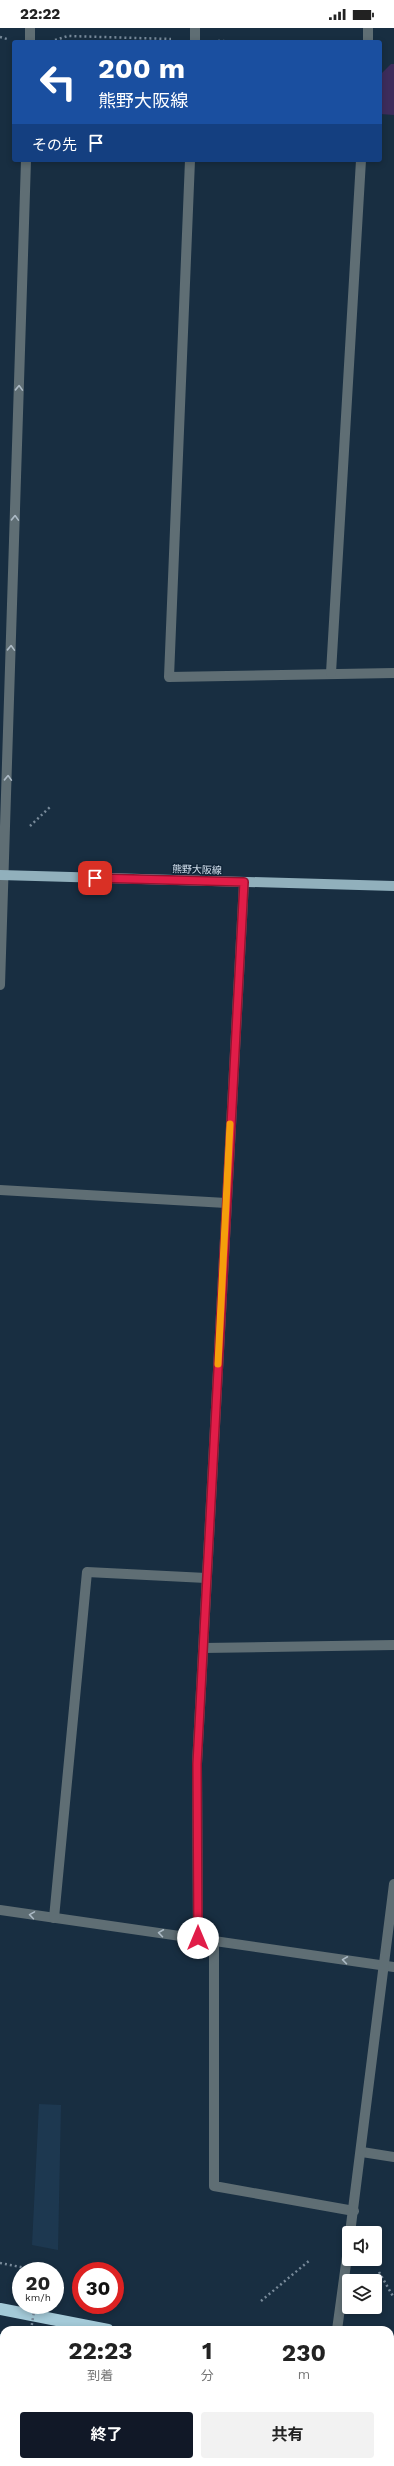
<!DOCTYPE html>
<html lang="ja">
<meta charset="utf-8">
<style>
:root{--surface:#fff;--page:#f2f2f2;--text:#222;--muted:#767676;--accent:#111827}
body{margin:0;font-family:"Work Sans","Noto Sans JP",sans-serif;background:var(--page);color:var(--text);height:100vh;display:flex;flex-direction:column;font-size:15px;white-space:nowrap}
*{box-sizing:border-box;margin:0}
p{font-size:13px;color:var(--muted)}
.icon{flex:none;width:22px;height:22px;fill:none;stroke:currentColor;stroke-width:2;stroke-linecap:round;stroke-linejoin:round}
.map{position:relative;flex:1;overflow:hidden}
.drawer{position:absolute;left:0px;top:2298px;width:394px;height:140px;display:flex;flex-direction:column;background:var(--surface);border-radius:12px 12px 0 0;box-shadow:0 2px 6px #0003}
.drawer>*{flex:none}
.top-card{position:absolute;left:12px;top:12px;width:370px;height:122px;border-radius:4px;box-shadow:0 2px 6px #0003;background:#1a4fa0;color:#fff;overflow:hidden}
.tools{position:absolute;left:342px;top:2198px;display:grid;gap:8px}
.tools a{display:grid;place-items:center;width:40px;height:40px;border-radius:4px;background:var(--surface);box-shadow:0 2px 6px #0003;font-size:20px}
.speed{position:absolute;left:12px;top:2234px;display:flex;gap:8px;font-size:20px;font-weight:700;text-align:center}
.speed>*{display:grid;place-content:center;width:52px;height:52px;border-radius:50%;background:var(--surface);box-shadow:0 2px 6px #0003;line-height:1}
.speed small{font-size:10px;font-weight:400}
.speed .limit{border:6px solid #d22;background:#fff;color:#111}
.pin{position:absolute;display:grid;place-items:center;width:34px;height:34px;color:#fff;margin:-17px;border-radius:8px;box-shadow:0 2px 6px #0006}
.me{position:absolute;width:44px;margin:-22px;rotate:0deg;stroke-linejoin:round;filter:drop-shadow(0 0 3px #0008)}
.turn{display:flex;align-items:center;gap:14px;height:84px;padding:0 20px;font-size:18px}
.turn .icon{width:52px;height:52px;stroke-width:2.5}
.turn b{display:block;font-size:28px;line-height:34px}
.then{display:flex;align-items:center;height:38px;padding:0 20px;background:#0003;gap:8px;font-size:15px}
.eta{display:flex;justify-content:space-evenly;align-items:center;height:68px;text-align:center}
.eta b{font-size:24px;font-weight:700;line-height:28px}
.cta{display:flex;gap:8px;margin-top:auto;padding:8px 20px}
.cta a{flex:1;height:46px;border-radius:4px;background:var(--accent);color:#fff;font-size:16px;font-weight:700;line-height:46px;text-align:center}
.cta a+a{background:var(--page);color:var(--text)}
.status{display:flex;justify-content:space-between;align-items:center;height:28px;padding:0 20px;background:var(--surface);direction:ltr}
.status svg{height:11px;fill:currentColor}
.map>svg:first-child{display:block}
</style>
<div class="status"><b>22:22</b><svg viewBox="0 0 49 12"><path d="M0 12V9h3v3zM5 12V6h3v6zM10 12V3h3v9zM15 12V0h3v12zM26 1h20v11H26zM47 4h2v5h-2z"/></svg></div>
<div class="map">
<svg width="394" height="2438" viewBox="0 0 394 2438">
<rect width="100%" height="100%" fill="#182e41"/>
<path fill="#1d3850" d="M39 2076 61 2077 58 2222 32 2217Z"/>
<path fill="#3d2c5b" d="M391 36H394V87L380 86V47Z"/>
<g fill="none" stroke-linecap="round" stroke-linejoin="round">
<g stroke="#788a9a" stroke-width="2.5" stroke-dasharray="2 3" stroke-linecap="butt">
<path d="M0 9 7 11"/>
<path d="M55 12 68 8 171 11"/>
<path d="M218 13 272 14"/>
<path d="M30 798 50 779"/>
<path d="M0 2235 41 2243"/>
<path d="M379 2244 394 2270"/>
<path d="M261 2273 310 2232"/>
<path d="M7 2438 8 2434"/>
</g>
<g stroke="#5f6e74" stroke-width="10">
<path d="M30 14V0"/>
<path d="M195 14V0"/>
<path d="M368 14V0"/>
<path d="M190 132 169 649 394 645"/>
<path d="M331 645 361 132"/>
<path d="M0 957 26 132"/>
<path d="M0 1162 226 1175"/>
<path d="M203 1620 394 1617"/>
<path d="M0 1882 394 1939"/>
<path d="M54 1890 87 1544 206 1550"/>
<path d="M198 1910 197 1736 244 854"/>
<path d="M214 1913V2158L354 2183"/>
<path d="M362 2124 394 2129"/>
<path d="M350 2205 394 1856"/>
<path d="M337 2302 349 2214"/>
</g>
<path stroke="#91b0bc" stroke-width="10" d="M0 847 394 858"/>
<g stroke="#a4cad8" stroke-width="12">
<path d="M0 2281 108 2302"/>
<path d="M0 2312 4 2313"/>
<path d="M390 2356 394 2357"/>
<path d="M390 2389 394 2390"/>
</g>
<g stroke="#8192a2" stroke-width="3" stroke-dasharray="2 4" stroke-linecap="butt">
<path d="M0 2361 4 2362"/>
<path d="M0 2416H4"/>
<path d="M390 2426 394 2427"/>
<path d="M97 2434 120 2438"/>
</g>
<path stroke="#788a9a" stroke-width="2.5" stroke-dasharray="2 3" stroke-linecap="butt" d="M31 2302 35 2277"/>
</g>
<defs><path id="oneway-chevron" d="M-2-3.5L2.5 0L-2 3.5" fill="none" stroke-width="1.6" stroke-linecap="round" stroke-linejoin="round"/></defs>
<g stroke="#acbac5">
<use href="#oneway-chevron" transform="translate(19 360) rotate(-88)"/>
<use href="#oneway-chevron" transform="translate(15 490) rotate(-88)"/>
<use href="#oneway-chevron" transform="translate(11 620) rotate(-88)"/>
<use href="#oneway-chevron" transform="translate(8 750) rotate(-88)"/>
<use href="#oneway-chevron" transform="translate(32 1887) rotate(-171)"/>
<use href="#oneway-chevron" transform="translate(161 1905) rotate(-172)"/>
<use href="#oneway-chevron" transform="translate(345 1932) rotate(-172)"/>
</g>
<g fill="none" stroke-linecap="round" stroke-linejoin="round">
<g stroke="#92132f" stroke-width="10">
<path id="route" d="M95 850 244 854 197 1736 198 1910"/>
</g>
<use href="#route" stroke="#e11d48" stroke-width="7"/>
<path stroke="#f59e0b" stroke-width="7" d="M218 1336 230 1096"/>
</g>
<g text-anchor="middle" stroke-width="3" stroke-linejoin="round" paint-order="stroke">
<g font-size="10" fill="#d6e3f0" stroke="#0f2437">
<text transform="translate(197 841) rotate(2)" y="4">熊野大阪線</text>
</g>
</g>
</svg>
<div class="tools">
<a><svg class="icon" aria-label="sound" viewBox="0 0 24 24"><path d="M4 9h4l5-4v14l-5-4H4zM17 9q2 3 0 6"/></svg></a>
<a><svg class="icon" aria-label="layers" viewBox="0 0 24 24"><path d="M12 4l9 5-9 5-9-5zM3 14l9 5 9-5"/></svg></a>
</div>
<div class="speed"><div>20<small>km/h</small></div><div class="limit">30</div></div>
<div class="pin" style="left:95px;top:850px;background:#d93025"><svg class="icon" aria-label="arrive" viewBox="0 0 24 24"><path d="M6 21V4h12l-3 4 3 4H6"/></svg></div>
<svg class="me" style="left:198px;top:1910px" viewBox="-20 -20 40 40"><circle r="19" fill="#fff"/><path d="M0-13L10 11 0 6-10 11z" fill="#e11d48"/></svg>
<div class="top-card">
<div class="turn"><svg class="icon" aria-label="left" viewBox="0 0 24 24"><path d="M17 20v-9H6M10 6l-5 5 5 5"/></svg><div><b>200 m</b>熊野大阪線</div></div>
<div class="then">その先<svg class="icon" aria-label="arrive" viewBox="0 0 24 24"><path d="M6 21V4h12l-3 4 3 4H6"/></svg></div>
</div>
<section class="drawer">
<div class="eta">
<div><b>22:23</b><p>到着</p></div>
<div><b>1</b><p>分</p></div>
<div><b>230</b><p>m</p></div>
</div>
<div class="cta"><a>終了</a><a>共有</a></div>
</section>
</div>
